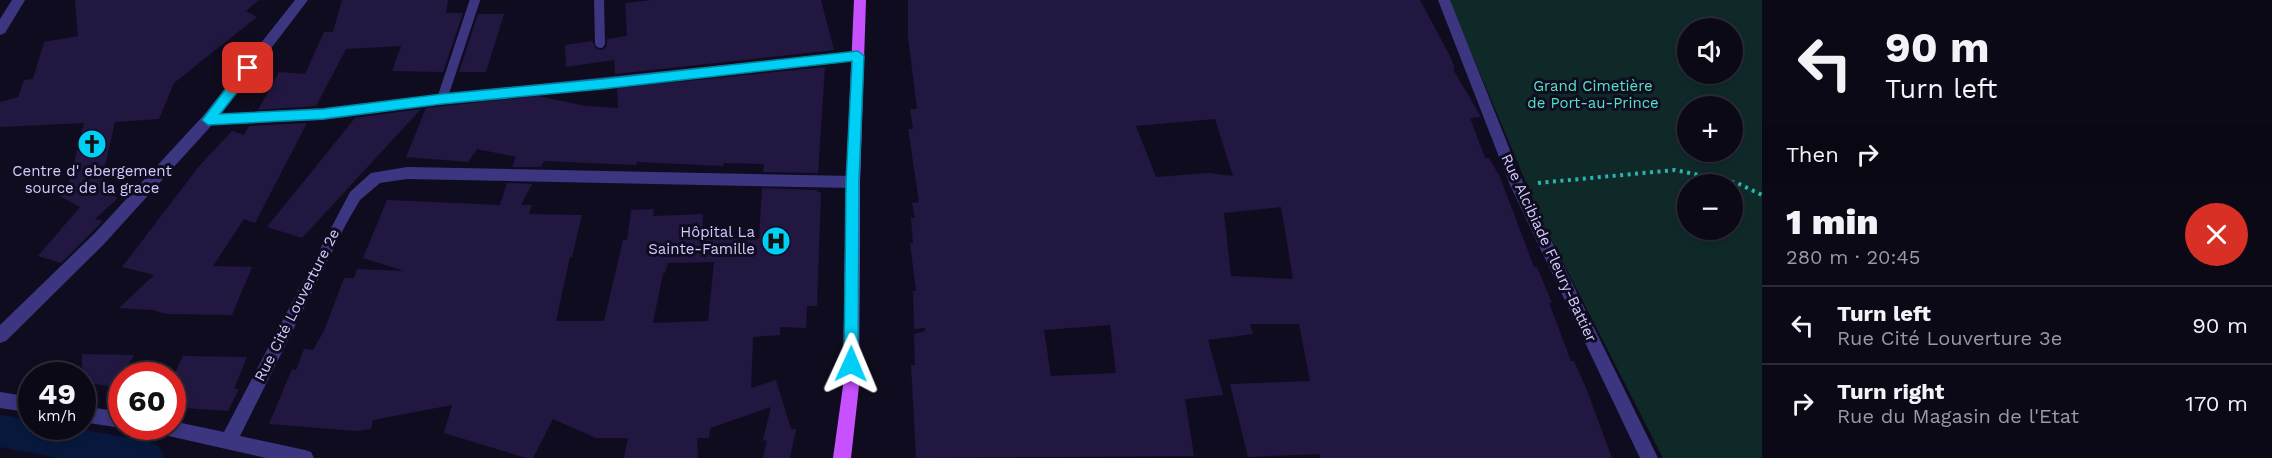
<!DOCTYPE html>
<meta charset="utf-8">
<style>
:root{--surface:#0c0917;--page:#151220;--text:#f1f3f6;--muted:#9a9aa1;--line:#2c2a36}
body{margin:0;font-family:"Work Sans",sans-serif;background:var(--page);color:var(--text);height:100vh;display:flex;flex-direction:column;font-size:22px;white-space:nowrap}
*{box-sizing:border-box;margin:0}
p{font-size:20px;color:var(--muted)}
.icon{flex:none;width:33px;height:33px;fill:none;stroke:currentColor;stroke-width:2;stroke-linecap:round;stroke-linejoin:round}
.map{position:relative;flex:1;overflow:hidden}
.panel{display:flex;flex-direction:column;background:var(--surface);width:510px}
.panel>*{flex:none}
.top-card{background:#0c0917;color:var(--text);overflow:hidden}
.fabs{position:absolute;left:1677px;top:18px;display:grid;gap:12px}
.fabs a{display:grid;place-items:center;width:66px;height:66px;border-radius:50%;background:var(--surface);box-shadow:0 3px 9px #0003,0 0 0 2px var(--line);font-size:30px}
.speed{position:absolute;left:18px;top:362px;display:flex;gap:12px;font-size:30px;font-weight:700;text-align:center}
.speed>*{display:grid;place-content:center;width:78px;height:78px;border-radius:50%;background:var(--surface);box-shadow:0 3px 9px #0003,0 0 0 2px var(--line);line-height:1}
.speed small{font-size:15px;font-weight:400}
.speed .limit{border:9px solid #d22;background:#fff;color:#111}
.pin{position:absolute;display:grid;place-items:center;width:51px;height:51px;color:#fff;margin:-26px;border-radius:12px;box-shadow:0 3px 9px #0006}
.me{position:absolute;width:66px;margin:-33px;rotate:1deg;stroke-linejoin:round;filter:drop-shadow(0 0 4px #0008)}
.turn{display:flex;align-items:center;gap:21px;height:126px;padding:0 24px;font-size:27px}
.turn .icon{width:78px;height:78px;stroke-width:2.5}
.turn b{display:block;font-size:42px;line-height:51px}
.then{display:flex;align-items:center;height:57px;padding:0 24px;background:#0003;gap:12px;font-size:22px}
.round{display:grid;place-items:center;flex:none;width:63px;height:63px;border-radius:32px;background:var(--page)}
.head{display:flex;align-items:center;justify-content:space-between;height:102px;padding:0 24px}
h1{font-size:36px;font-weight:800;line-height:45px}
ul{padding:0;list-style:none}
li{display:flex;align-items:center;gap:18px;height:78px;padding:0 24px;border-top:2px solid var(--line)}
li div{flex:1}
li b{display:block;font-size:22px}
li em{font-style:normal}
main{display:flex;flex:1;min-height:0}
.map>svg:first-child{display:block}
</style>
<main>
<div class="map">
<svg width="1762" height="458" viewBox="0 0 1762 458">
<rect width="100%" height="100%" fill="#100c1f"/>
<path fill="#0f2929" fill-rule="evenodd" d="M1449 0H1762V458H1663L1544 225ZM1688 28H1732V74H1688ZM1688 106H1732V152H1688ZM1688 184H1732V230H1688Z"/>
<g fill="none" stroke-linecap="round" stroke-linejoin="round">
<path fill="#07183c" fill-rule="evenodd" d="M0 415 32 420V426H63L147 441 159 446 164 458H57L0 447Z"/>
</g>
<g fill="#221740" fill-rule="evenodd">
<path d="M75 0H259L246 11 257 17 174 83 159 119 115 122 100 188 118 198 95 219 103 221 61 263 38 256 80 207 59 196 68 187 84 123 0 127V102L18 97 24 80 33 79 44 42 78 36Z"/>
<path d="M342 0H448L446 13H463L443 72 392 71 401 46 346 49 316 106 258 110 279 72 305 74 324 32H333Z"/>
<path d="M652 0H821L834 50 615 74 614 60 566 67 565 45 592 41 596 49 603 50 607 46V39L627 36 625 3Z"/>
<path d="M908 0H1420L1450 56 1455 69H1453L1481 117 1470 118 1485 158H1489L1500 177 1534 267H1537L1552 303H1549L1571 361H1574L1586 388 1612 458H1320V454L1248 457 1230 384 1310 381 1299 324H1250L1253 334 1208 340 1223 395 1185 399 1194 456 916 458 911 365H915L914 334 925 331V328L914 329 913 291H916L910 243H913L911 218H915L912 203 919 202 908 129H913L910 109H917L908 37ZM1215 119 1233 176 1209 173 1156 177 1136 126ZM1281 207 1293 279 1231 276 1224 213ZM1110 325 1116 373 1051 376 1044 330Z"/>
<path d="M478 14H504L486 72H459Z"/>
<path d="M825 67 818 173 763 172 764 164 724 163 723 166 637 162 636 165 544 161 541 167H512L516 157 477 149 468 162 406 157 426 108 538 96 586 106 618 108 617 88Z"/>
<path d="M421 109 302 238 267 227 355 118Z"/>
<path d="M307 123 255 223 244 219 213 266 252 267 232 315 166 314 153 310 119 308 154 275 122 267 200 165 232 131 244 135 249 126Z"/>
<path d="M507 183 532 184 521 205H532L529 214 582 215 572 257H570L556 321H604L623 240H627L631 210 654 209 653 216 703 214 702 239H759L762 188 817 190V192H821L817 306H807L806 328 780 327V335L753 337 751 388 776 380 791 429H796L790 458H763L767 441 763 440 771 407 710 428 709 438H697L698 458H624L628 438H596L553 419 533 458H526L444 433 452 405 373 420 371 429 356 431 269 424 292 369 296 370 304 349 313 350 324 331 344 278H354L357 269 404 271 363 258 387 200 500 205ZM714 262 708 321 653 323 663 273H665L668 263Z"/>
<path d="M82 354 134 355 116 387 82 382Z"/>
<path d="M183 356 247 357 234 389H239L228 411 172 407V379Z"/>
</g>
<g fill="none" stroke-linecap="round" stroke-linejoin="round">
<path stroke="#2ab3b2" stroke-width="4" stroke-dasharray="3 4.5" stroke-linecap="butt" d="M1538 183 1675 170 1737 183 1762 195"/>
<g stroke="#3c3580" stroke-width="10">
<path d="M599 0 600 43"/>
<path d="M442 99 475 0"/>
</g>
<g fill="#3c3580" fill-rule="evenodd">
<path d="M12 0H25L5 33 0 35V19Z"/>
<path d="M295 0H308L221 114 323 108 442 94 858 51 865 56 858 61 442 104 323 120 212 125 104 244 6 341 0 343V325L94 234 203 116Z"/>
<path d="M1438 0H1450L1524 185 1658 458H1640L1510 185Z"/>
<path d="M407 167 853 176 858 178 860 182 858 186 853 188 407 179 380 183 360 200 346 224 240 436 305 450 311 452 314 458H266L151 432 149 426H172V421L224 432 350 192 371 173Z"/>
<path d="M0 392 32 397V413L0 408Z"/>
<path d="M82 406 122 412V426H127L122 428 82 422Z"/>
</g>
<path fill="#c751ff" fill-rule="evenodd" d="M854 0H866L860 182 859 386 851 458H833L843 386 846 182Z"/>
</g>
<path fill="#00cff5" stroke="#00879f" stroke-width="1.5" d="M858 51 864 56 859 182 858 364 856 369 851 371 846 369 844 364 846 182 852 61 602 89 442 104 323 119 208 125 202 120 244 65 248 64 255 68 253 72 220 114 323 109 442 94 602 79Z"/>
<defs>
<g id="church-disc" transform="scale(1.5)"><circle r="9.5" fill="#00cff5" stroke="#100c1f"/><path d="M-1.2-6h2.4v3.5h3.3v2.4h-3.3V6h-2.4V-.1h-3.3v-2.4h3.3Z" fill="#111"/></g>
<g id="hospital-disc" transform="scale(1.5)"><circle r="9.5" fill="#00cff5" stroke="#100c1f"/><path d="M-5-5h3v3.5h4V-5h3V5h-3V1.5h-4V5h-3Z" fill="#111"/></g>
</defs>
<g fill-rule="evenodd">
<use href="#church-disc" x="92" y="144"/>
<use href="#hospital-disc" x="776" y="241"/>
</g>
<g text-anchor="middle" stroke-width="6" stroke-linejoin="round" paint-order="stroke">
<g font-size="15" fill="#53e2c6" stroke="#100c1f">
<text x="1593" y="91">Grand Cimetière<tspan x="1593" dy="17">de Port-au-Prince</tspan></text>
</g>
<g font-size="15" fill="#d3caff" stroke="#100c1f">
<text x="92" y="176">Centre d' ebergement<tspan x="92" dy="17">source de la grace</tspan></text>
<text x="755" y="237" text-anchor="end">Hôpital La<tspan x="755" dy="17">Sainte-Famille</tspan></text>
</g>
<g font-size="15" fill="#d3caff" stroke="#100c1f">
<text transform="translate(1549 248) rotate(65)" y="5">Rue Alcibiade Fleury-Battier</text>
<text transform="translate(297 305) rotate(-63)" y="5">Rue Cité Louverture 2e</text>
</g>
</g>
</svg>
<div class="fabs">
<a><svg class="icon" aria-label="sound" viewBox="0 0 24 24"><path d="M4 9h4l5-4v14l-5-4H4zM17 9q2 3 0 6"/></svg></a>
<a>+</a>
<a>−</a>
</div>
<div class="speed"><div>49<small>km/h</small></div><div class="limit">60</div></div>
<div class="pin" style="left:248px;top:68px;background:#d93025"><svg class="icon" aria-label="arrive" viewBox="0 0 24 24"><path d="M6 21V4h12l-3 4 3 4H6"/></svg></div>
<svg class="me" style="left:851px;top:364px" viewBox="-20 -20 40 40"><path d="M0-17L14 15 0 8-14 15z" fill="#00cff5" stroke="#fff" stroke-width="4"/></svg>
</div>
<section class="panel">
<div class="top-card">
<div class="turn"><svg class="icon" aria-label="left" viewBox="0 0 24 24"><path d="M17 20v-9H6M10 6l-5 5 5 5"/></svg><div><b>90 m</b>Turn left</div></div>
<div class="then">Then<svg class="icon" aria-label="right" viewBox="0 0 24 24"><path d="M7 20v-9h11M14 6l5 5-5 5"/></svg></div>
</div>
<div class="head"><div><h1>1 min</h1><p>280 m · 20:45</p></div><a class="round" style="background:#d93025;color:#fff"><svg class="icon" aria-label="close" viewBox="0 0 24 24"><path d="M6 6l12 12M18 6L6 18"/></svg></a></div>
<ul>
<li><svg class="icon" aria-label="left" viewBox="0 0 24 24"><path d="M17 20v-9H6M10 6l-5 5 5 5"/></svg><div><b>Turn left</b><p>Rue Cité Louverture 3e</p></div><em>90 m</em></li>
<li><svg class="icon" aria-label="right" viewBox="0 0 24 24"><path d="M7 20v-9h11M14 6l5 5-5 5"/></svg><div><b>Turn right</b><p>Rue du Magasin de l'Etat</p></div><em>170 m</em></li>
</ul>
</section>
</main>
